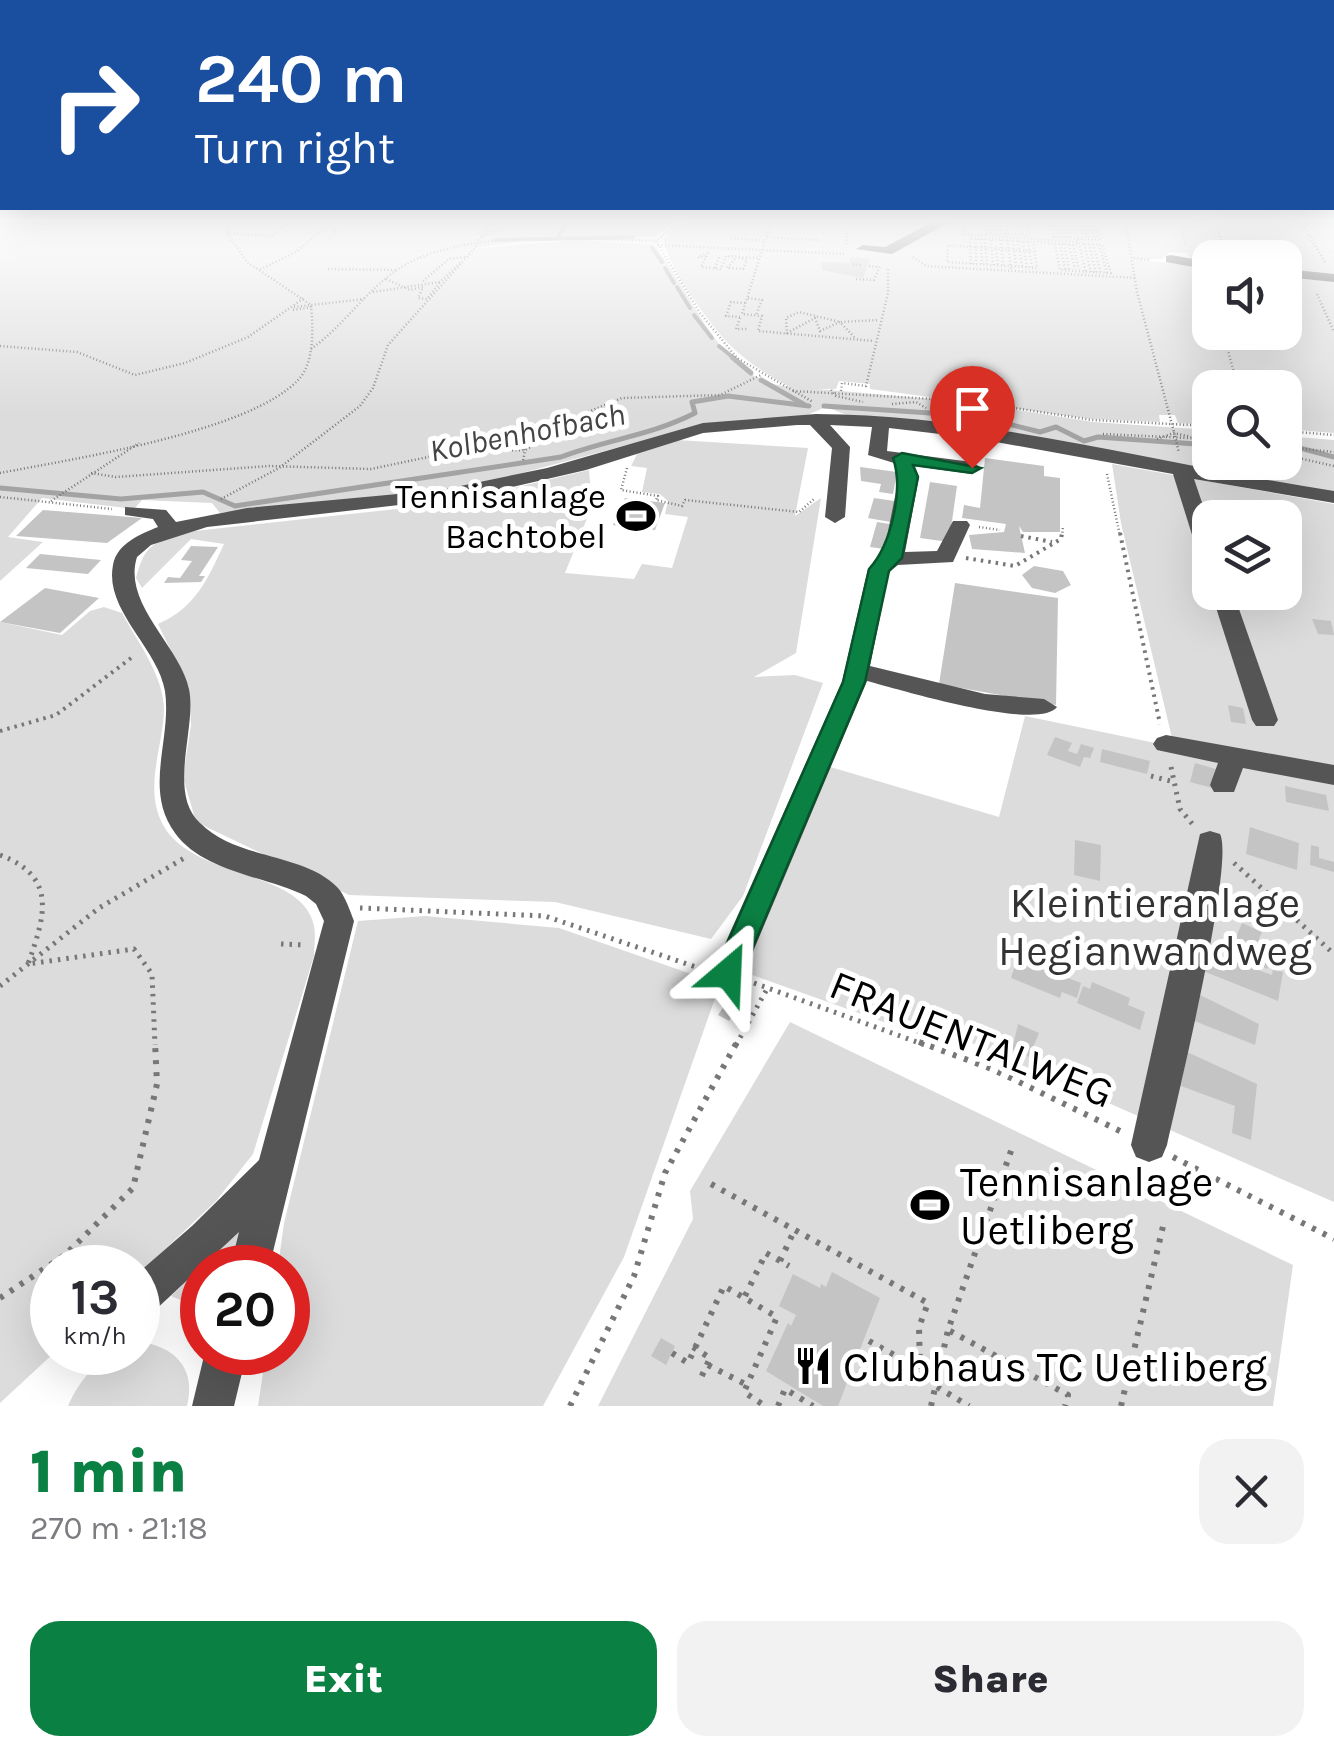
<!DOCTYPE html>
<meta charset="utf-8">
<style>
:root{--surface:#fff;--page:#f2f2f3;--text:#2b2b33;--muted:#7c7c81;--accent:#0b8043}
body{margin:0;font-family:Karla,sans-serif;background:var(--page);color:var(--text);height:100vh;display:flex;flex-direction:column;font-size:38px;white-space:nowrap}
*{box-sizing:border-box;margin:0}
p{font-size:32px;color:var(--muted)}
.icon{flex:none;width:55px;height:55px;fill:none;stroke:currentColor;stroke-width:2;stroke-linecap:round;stroke-linejoin:round}
.map{position:relative;height:1406px;overflow:hidden}
.sheet{display:flex;flex-direction:column;background:var(--surface);flex:1}
.sheet>*{flex:none}
.banner{position:absolute;left:0px;top:0px;width:1335px;height:210px;box-shadow:0 10px 40px #0002;background:#1a4fa0;color:#fff;overflow:hidden}
.controls{position:absolute;left:1192px;top:240px;display:grid;gap:20px}
.controls a{display:grid;place-items:center;width:110px;height:110px;border-radius:20px;background:var(--surface);box-shadow:0 10px 40px #0002;font-size:50px}
.speed{position:absolute;left:30px;top:1245px;display:flex;gap:20px;font-size:50px;font-weight:700;text-align:center}
.speed>*{display:grid;place-content:center;width:130px;height:130px;border-radius:50%;background:var(--surface);box-shadow:0 10px 40px #0002;line-height:1}
.speed small{font-size:25px;font-weight:400}
.speed .limit{border:15px solid #d22;background:#fff;color:#111}
.pin{position:absolute;display:grid;place-items:center;width:85px;height:85px;color:#fff;margin:-102px -42px;border-radius:50% 50% 50% 0;rotate:-45deg;box-shadow:0 0 10px #0007}
.pin .icon{rotate:45deg}
.me{position:absolute;width:110px;margin:-55px;rotate:26deg;stroke-linejoin:round;filter:drop-shadow(0 0 8px #0008)}
.turn{display:flex;align-items:center;gap:35px;height:210px;padding:0 30px;font-size:45px}
.turn .icon{width:130px;height:130px;stroke-width:2.5}
.turn b{display:block;font-size:70px;line-height:85px}
.round{display:grid;place-items:center;flex:none;width:105px;height:105px;border-radius:30px;background:var(--page)}
.summary{display:flex;align-items:center;justify-content:space-between;height:170px;padding:0 30px}
h1{font-size:60px;font-weight:800;line-height:75px;color:var(--accent)}
.button{display:flex;gap:20px;margin-top:auto;padding:20px 30px}
.button a{flex:1;height:115px;border-radius:30px;background:var(--accent);color:#fff;font-size:40px;font-weight:800;line-height:115px;text-align:center}
.button a+a{background:var(--page);color:var(--text)}
.map>svg:first-child{display:block}
</style>
<div class="map">
<svg width="1334" height="1406" viewBox="0 0 1334 1406">
<rect width="100%" height="100%" fill="#fff"/>
<g fill="#dcdcdc" fill-rule="evenodd">
<path d="M0 219H678L654 237 538 239 469 249 580 240 654 245C693 291 718 381 790 387 772 377 749 364 732 347 713 329 664 263 664 239L687 219H1334V276L1285 272V258H1210V264L1190 262 1188 253 1170 252 1162 259 1141 260 1210 267V332H1285V275L1334 280V433L1285 429V388H1210V425L1178 423 1175 415H1159L1160 422 1092 419 870 389V384L839 381 836 389H818L967 402 1093 422 1210 430V462H1285V436L1334 440V493L847 415 826 407 800 418 698 426 444 494 220 513 212 503 142 500 134 509 42 498 8 537 43 542 0 581Z"/>
<path d="M677 440 808 448 795 516 821 498 796 653 754 677 795 675 823 683 743 896 711 939 555 902 349 895 196 822 183 777 191 725 189 688 158 624C195 608 208 579 224 544L191 539 142 588 136 578C145 543 154 543 186 532L451 503 589 470 592 506 565 573 634 579 642 564 672 568 688 517 665 514 668 501 660 494 642 492 647 468 631 466 637 454Z"/>
<path d="M1112 464 1334 504V772L1172 738 1121 523ZM1210 518H1285V592H1210Z"/>
<path d="M104 607 122 613C137 641 164 676 164 710 163 747 144 787 162 823 190 880 302 868 314 926 316 935 314 947 314 956L253 1154 216 1201 138 1275V1268H52L54 1353 0 1403V622L62 635 90 611Z"/>
<path d="M1025 716 1334 780V1202L942 1030 937 1041 741 971 827 766 999 817Z"/>
<path d="M425 916 559 928 720 984 624 1257 543 1406H258L266 1353 288 1352V1268L278 1267 284 1223 358 921Z"/>
<path d="M790 1022 1293 1265 1273 1406H598L693 1219 690 1191Z"/>
<path d="M241 1229 240 1267 202 1268V1309L171 1296Z"/>
<path d="M146 1343C178 1349 196 1372 187 1406H68C82 1375 102 1352 138 1352V1345Z"/>
</g>
<g fill="none" stroke-linecap="round" stroke-linejoin="round">
<g stroke="#a3a3a3" stroke-width="4">
<path d="M558 237 569 219"/>
<path d="M494 240 633 237"/>
<path d="M652 248 662 262"/>
<path d="M665 268 674 283"/>
<path d="M677 287 690 308"/>
<path d="M694 315 712 338"/>
<path d="M719 346 735 359"/>
</g>
<g stroke="#a3a3a3" stroke-width="5">
<path d="M732 357 751 373"/>
<path d="M761 380 805 405"/>
<path d="M824 406 976 416 1040 432 1056 427 1084 441 1098 437 1210 445"/>
<path d="M1285 444 1334 457"/>
<path d="M0 488 121 499 203 492 235 506 561 457C608 439 650 436 695 413L692 402 728 396 809 406"/>
</g>
</g>
<g fill="#c4c4c4">
<path d="M851 257 870 259 863 278 822 270V262L849 263Z"/>
<path d="M985 458 1044 466V476L1060 478V532H1023L1019 526 1025 553 972 549 969 535 1004 532 1006 524 962 518 964 505 980 508Z"/>
<path d="M860 467 897 472 893 494 879 492 881 484 861 481Z"/>
<path d="M930 482 957 486 949 542 920 538Z"/>
<path d="M625 498 665 503 655 530 613 525Z"/>
<path d="M874 498 901 502 896 523 868 518Z"/>
<path d="M43 510 93 514 142 518 107 543 16 536Z"/>
<path d="M877 522 890 524 884 549 870 547Z"/>
<path d="M191 546 218 547 199 576H205L201 582 164 583 168 577 180 578 192 561 181 560Z"/>
<path d="M40 554 101 560 88 574 26 568Z"/>
<path d="M1034 566 1063 571 1071 585 1055 593 1032 588 1022 575Z"/>
<path d="M955 583 1058 598 1056 705 939 684Z"/>
<path d="M45 588 99 598 60 633 0 622Z"/>
<path d="M1312 619 1331 621 1334 635 1318 634Z"/>
<path d="M1228 705 1243 708 1246 724 1231 722Z"/>
<path d="M1055 737 1072 743 1068 751 1077 754 1081 744 1094 748 1090 758 1084 757 1080 767 1047 755Z"/>
<path d="M1102 749 1150 761 1147 774 1100 762Z"/>
<path d="M1195 763 1219 770 1216 789 1190 782Z"/>
<path d="M1285 786 1326 795 1329 811 1286 802Z"/>
<path d="M1250 827 1299 843 1297 870 1246 854Z"/>
<path d="M1075 840 1101 845 1100 881 1074 875Z"/>
<path d="M1311 845 1319 847V858L1334 862V872L1310 865Z"/>
<path d="M1242 923 1262 932 1259 939 1276 947 1267 969 1230 951Z"/>
<path d="M1202 950 1272 975 1273 969 1283 972 1278 1001 1198 969Z"/>
<path d="M1017 959 1081 983 1077 998 1062 992 1060 998 1011 978Z"/>
<path d="M1092 982 1130 998 1128 1005 1145 1012 1140 1030 1077 1003 1083 986 1090 989Z"/>
<path d="M1198 994 1259 1024 1255 1045 1192 1020Z"/>
<path d="M730 997 741 1003 729 1021 718 1015Z"/>
<path d="M1018 1024 1039 1033 1029 1057 1012 1050Z"/>
<path d="M1187 1052 1257 1084 1251 1140 1232 1133 1235 1106 1181 1086Z"/>
<path d="M832 1272 880 1298 838 1406H823L766 1371 788 1323 791 1326 796 1315 779 1306 793 1274 820 1288 821 1284 826 1287Z"/>
<path d="M661 1338 675 1346 666 1365 651 1356Z"/>
</g>
<g fill="none" stroke-linecap="round" stroke-linejoin="round">
<g stroke="#777" stroke-width="2.5" stroke-dasharray="1 2.5" stroke-linecap="butt">
<path d="M683 219 656 241 700 313 737 358 813 402"/>
<path d="M772 219 742 314 762 316 758 331 874 341"/>
<path d="M986 219 987 233 1030 235 1028 219"/>
<path d="M990 219 991 233"/>
<path d="M993 219 994 233"/>
<path d="M996 219 998 233"/>
<path d="M999 219 1001 233"/>
<path d="M1005 219 1011 269"/>
<path d="M1050 219 1054 237 1101 240 1095 219"/>
<path d="M1054 219 1058 237"/>
<path d="M1057 219 1062 238"/>
<path d="M1061 219 1065 238"/>
<path d="M1064 219 1068 238"/>
<path d="M1067 219 1071 238"/>
<path d="M1073 219 1086 273"/>
<path d="M1079 219 1083 239"/>
<path d="M1082 219 1087 239"/>
<path d="M1085 219 1090 239"/>
<path d="M1089 219 1094 239"/>
<path d="M1092 219 1097 239"/>
<path d="M1125 219 1137 292 1175 436"/>
<path d="M1179 219 1185 244"/>
<path d="M1215 219 1226 258"/>
<path d="M1299 219 1325 262"/>
<path d="M964 223 965 234 1078 242"/>
<path d="M1051 223 1071 224"/>
<path d="M1006 225 1029 227"/>
<path d="M1075 230 1098 231"/>
<path d="M227 233 272 236 292 220 330 223 296 252 259 270"/>
<path d="M971 235 970 247 948 245 947 262 1037 268 1033 242"/>
<path d="M481 237 522 219"/>
<path d="M767 237 817 240"/>
<path d="M328 238 336 232 330 223"/>
<path d="M731 238 766 241"/>
<path d="M971 238 1079 245"/>
<path d="M976 239V264"/>
<path d="M981 239 982 264"/>
<path d="M985 239 987 264"/>
<path d="M991 240 993 265"/>
<path d="M1001 240 1003 265"/>
<path d="M1013 241 1016 266"/>
<path d="M1018 241 1022 266"/>
<path d="M1023 242 1027 267"/>
<path d="M1028 242 1032 267"/>
<path d="M846 244 849 219"/>
<path d="M1055 244 1060 270 1111 273 1102 245 1079 243"/>
<path d="M1060 244 1065 269"/>
<path d="M1064 244 1069 269"/>
<path d="M1084 244 1091 272"/>
<path d="M1089 244 1096 273"/>
<path d="M1093 244 1101 273"/>
<path d="M658 245 844 254"/>
<path d="M1069 245 1075 269"/>
<path d="M1073 245 1079 269"/>
<path d="M1099 245 1107 273"/>
<path d="M996 246 998 266"/>
<path d="M706 257H698L709 252 701 267 721 269 726 256 759 258"/>
<path d="M913 257 926 266 1137 278"/>
<path d="M1134 258 1149 260"/>
<path d="M735 259 727 268 743 269 747 260 737 257"/>
<path d="M853 264 861 265"/>
<path d="M971 264 970 247 1033 251"/>
<path d="M869 266 879 267"/>
<path d="M715 268 720 255"/>
<path d="M328 269 397 270"/>
<path d="M386 279 410 290 423 287 418 298 427 299 440 282"/>
<path d="M856 279 874 280 880 266"/>
<path d="M423 281 449 259 465 257"/>
<path d="M373 292 440 282 462 261"/>
<path d="M1317 294 1334 332"/>
<path d="M748 298 762 300 756 315"/>
<path d="M294 307 364 299"/>
<path d="M293 310 312 307"/>
<path d="M740 317 726 316 731 302 745 303"/>
<path d="M740 318 736 329H747"/>
<path d="M1223 332 1238 388"/>
<path d="M787 333 815 318 820 331 840 322 855 338"/>
<path d="M787 334 786 318 799 312 840 322 879 320"/>
<path d="M0 346 77 352 135 375 185 363 248 337 304 298"/>
<path d="M311 349C345 325 368 287 403 266 466 229 584 239 656 241"/>
<path d="M831 390 836 396 863 402"/>
<path d="M793 391 969 401 1092 420 1210 426"/>
<path d="M841 391 842 383 866 386 888 293V267"/>
<path d="M939 399 943 405 964 411"/>
<path d="M892 404 916 402 926 408"/>
<path d="M1285 431 1334 435"/>
<path d="M512 432 525 450 523 461"/>
<path d="M1103 434 1210 439"/>
<path d="M1157 439 1174 433 1191 437"/>
<path d="M1285 447 1334 452"/>
<path d="M1285 455 1334 466"/>
<path d="M627 468 621 490 658 496 656 500 682 506 685 500 799 512 814 499"/>
<path d="M0 473C72 459 251 432 299 379 315 361 313 327 311 305L247 262 227 233 232 219"/>
<path d="M91 473 116 477 269 466 371 469 452 452 525 450 554 434V426L622 398 720 395 761 375"/>
<path d="M1107 474 1120 536"/>
<path d="M0 497 112 509"/>
<path d="M221 499 279 468 360 406 373 388 388 345 475 248 491 219"/>
<path d="M51 501 139 443"/>
<path d="M979 527 1000 530"/>
<path d="M1062 536 1063 527"/>
</g>
<g stroke="#777" stroke-width="4" stroke-dasharray="2.5 5" stroke-linecap="butt">
<path d="M1120 533 1160 724"/>
<path d="M1021 536 1052 542"/>
<path d="M966 558 1015 566 1061 539 1062 533"/>
<path d="M0 731 56 715 135 655"/>
</g>
<g stroke="#777" stroke-width="5" stroke-dasharray="2.5 6" stroke-linecap="butt">
<path d="M1171 767 1180 809 1194 826"/>
<path d="M1151 776 1174 782"/>
<path d="M0 855C58 877 45 916 28 964L134 949 152 974 155 1045"/>
<path d="M1234 863 1334 954"/>
<path d="M360 908 545 916 702 969"/>
<path d="M281 944 305 945"/>
<path d="M754 983 925 1045"/>
<path d="M0 986 99 908 186 857"/>
<path d="M736 1045 767 989"/>
</g>
<g stroke="#777" stroke-width="6" stroke-dasharray="4 8" stroke-linecap="butt">
<path d="M919 1042 992 1069 1120 1131"/>
<path d="M1173 1157 1334 1239"/>
<path d="M711 1184 928 1303 919 1327 920 1369"/>
<path d="M780 1261 795 1229"/>
<path d="M745 1296 766 1253 789 1266"/>
<path d="M0 1298 65 1255 133 1188 157 1084 155 1042"/>
<path d="M950 1331 1068 1395 1065 1406"/>
<path d="M869 1341 939 1380"/>
<path d="M693 1347 710 1358 700 1380"/>
<path d="M672 1353 688 1363 724 1286 777 1317 744 1392 765 1406"/>
<path d="M708 1365 745 1384"/>
<path d="M937 1387 969 1406"/>
<path d="M570 1406 634 1276 665 1173 737 1042"/>
<path d="M778 1406 785 1389 813 1406"/>
<path d="M931 1406 948 1330 1012 1148"/>
<path d="M1121 1406 1164 1222"/>
</g>
<g fill="#555" fill-rule="evenodd">
<path d="M938 219H955L892 254 856 249 863 245 885 247Z"/>
<path d="M1171 255 1210 262V270L1166 262V256Z"/>
<path d="M1285 269 1334 274V282L1285 277Z"/>
<path d="M816 414C991 415 1162 465 1334 491V503L1194 479 1210 526V563L1199 557 1173 474 974 438 889 428 887 451 972 462 982 468 972 474 914 466 919 477 905 552 937 551 953 521H967L970 525 953 562 898 565 889 572 870 666 985 694 1044 699 1057 707C1038 732 898 689 867 681L744 973 739 983 728 987 717 983 712 973 842 682 868 569 883 556 899 477 894 463 868 455 872 427 830 425 850 447 845 517 835 523 825 517 832 448 810 425H797L703 433 586 470 469 497 207 527 151 545 137 557C122 604 180 646 189 689 197 728 167 792 200 823 237 860 304 853 337 887 345 895 350 911 354 921L269 1268H230L239 1232 152 1313 138 1319V1273L192 1226 259 1160 324 921 316 904 306 896C265 876 203 872 175 833 143 789 172 740 165 691 158 648 104 610 113 565 117 543 141 534 158 527L153 519 125 515V507L166 510 176 522 247 508 441 490 547 468 703 423Z"/>
<path d="M1211 592H1233L1278 720 1274 726H1256L1252 720Z"/>
<path d="M1166 735 1334 765V785L1243 768 1234 792H1214L1210 785 1218 763 1157 750 1153 744 1157 738Z"/>
<path d="M1210 831 1220 834C1235 862 1177 1099 1167 1145L1162 1157 1149 1162 1136 1157 1131 1145 1200 834Z"/>
<path d="M205 1352H247L234 1406H192Z"/>
</g>
<path stroke="#777" stroke-width="2.5" stroke-dasharray="1 2.5" stroke-linecap="butt" d="M1175 436 1179 453"/>
</g>
<linearGradient id="sky" x2="0" y2="1"><stop stop-color="#8cadcc"/><stop offset="0.53" stop-color="#fff"/><stop offset="1" stop-color="#fff" stop-opacity="0"/></linearGradient>
<rect width="1334" height="416" fill="url(#sky)"/>
<path fill="#0b8043" stroke="#07532c" stroke-width="2.5" d="M902 453 981 468 972 473 913 465 918 477 902 558 889 571 865 682 742 973 738 982 728 986 718 982 714 973 843 682 869 569C891 545 904 490 893 458Z"/>
<defs>
<g id="stadium-bare" transform="scale(3)"><path d="M0-5a6.5 5 0 1 0 0 10a6.5 5 0 1 0 0-10ZM-3.5-1.8h7v3.6h-7Z" fill="#000" stroke="#fff" stroke-width="2.5" paint-order="stroke"/></g>
<g id="restaurant-bare" transform="scale(3)"><path d="M-5-6h1v4h1v-4h1v4h1v-4h1v5L-1.5 .5V6h-2V.5L-5-1ZM5-6V6H3V1.5H1.5Q1.5-4 5-6Z" fill="#000" stroke="#fff" stroke-width="2.5" paint-order="stroke"/></g>
</defs>
<g fill-rule="evenodd">
<use href="#stadium-bare" x="636" y="516"/>
<use href="#stadium-bare" x="930" y="1205"/>
<use href="#restaurant-bare" x="813" y="1366"/>
</g>
<g text-anchor="middle" stroke-width="10" stroke-linejoin="round" paint-order="stroke">
<g font-size="32" font-style="italic" fill="#444" stroke="#fff">
<text transform="translate(527 432) rotate(-11)" y="11">Kolbenhofbach</text>
</g>
<g font-size="35" fill="#000" stroke="#fff" text-anchor="end">
<text x="606" y="508">Tennisanlage<tspan x="606" dy="40">Bachtobel</tspan></text>
</g>
<g font-size="42" fill="#333" stroke="#fff">
<text x="1155" y="917">Kleintieranlage<tspan x="1155" dy="48">Hegianwandweg</tspan></text>
</g>
<g font-size="42" fill="#000" stroke="#fff">
<text transform="translate(972 1038) rotate(22)" y="15">FRAUENTALWEG</text>
</g>
<g font-size="42" fill="#000" stroke="#fff" text-anchor="start">
<text x="960" y="1196">Tennisanlage<tspan x="960" dy="48">Uetliberg</tspan></text>
<text x="843" y="1381">Clubhaus TC Uetliberg</text>
</g>
</g>
</svg>
<div class="controls">
<a><svg class="icon" aria-label="sound" viewBox="0 0 24 24"><path d="M4 9h4l5-4v14l-5-4H4zM17 9q2 3 0 6"/></svg></a>
<a><svg class="icon" aria-label="search" viewBox="0 0 24 24"><circle cx="10" cy="10" r="6"/><path d="M15 15l6 6"/></svg></a>
<a><svg class="icon" aria-label="layers" viewBox="0 0 24 24"><path d="M12 4l9 5-9 5-9-5zM3 14l9 5 9-5"/></svg></a>
</div>
<div class="speed"><div>13<small>km/h</small></div><div class="limit">20</div></div>
<div class="pin" style="left:972px;top:468px;background:#d93025"><svg class="icon" aria-label="arrive" viewBox="0 0 24 24"><path d="M6 21V4h12l-3 4 3 4H6"/></svg></div>
<svg class="me" style="left:728px;top:973px" viewBox="-20 -20 40 40"><path d="M0-17L14 15 0 8-14 15z" fill="#0b8043" stroke="#fff" stroke-width="4"/></svg>
<div class="banner">
<div class="turn"><svg class="icon" aria-label="right" viewBox="0 0 24 24"><path d="M7 20v-9h11M14 6l5 5-5 5"/></svg><div><b>240 m</b>Turn right</div></div>
</div>
</div>
<section class="sheet">
<div class="summary"><div><h1>1 min</h1><p>270 m · 21:18</p></div><a class="round"><svg class="icon" aria-label="close" viewBox="0 0 24 24"><path d="M6 6l12 12M18 6L6 18"/></svg></a></div>
<div class="button"><a>Exit</a><a>Share</a></div>
</section>
